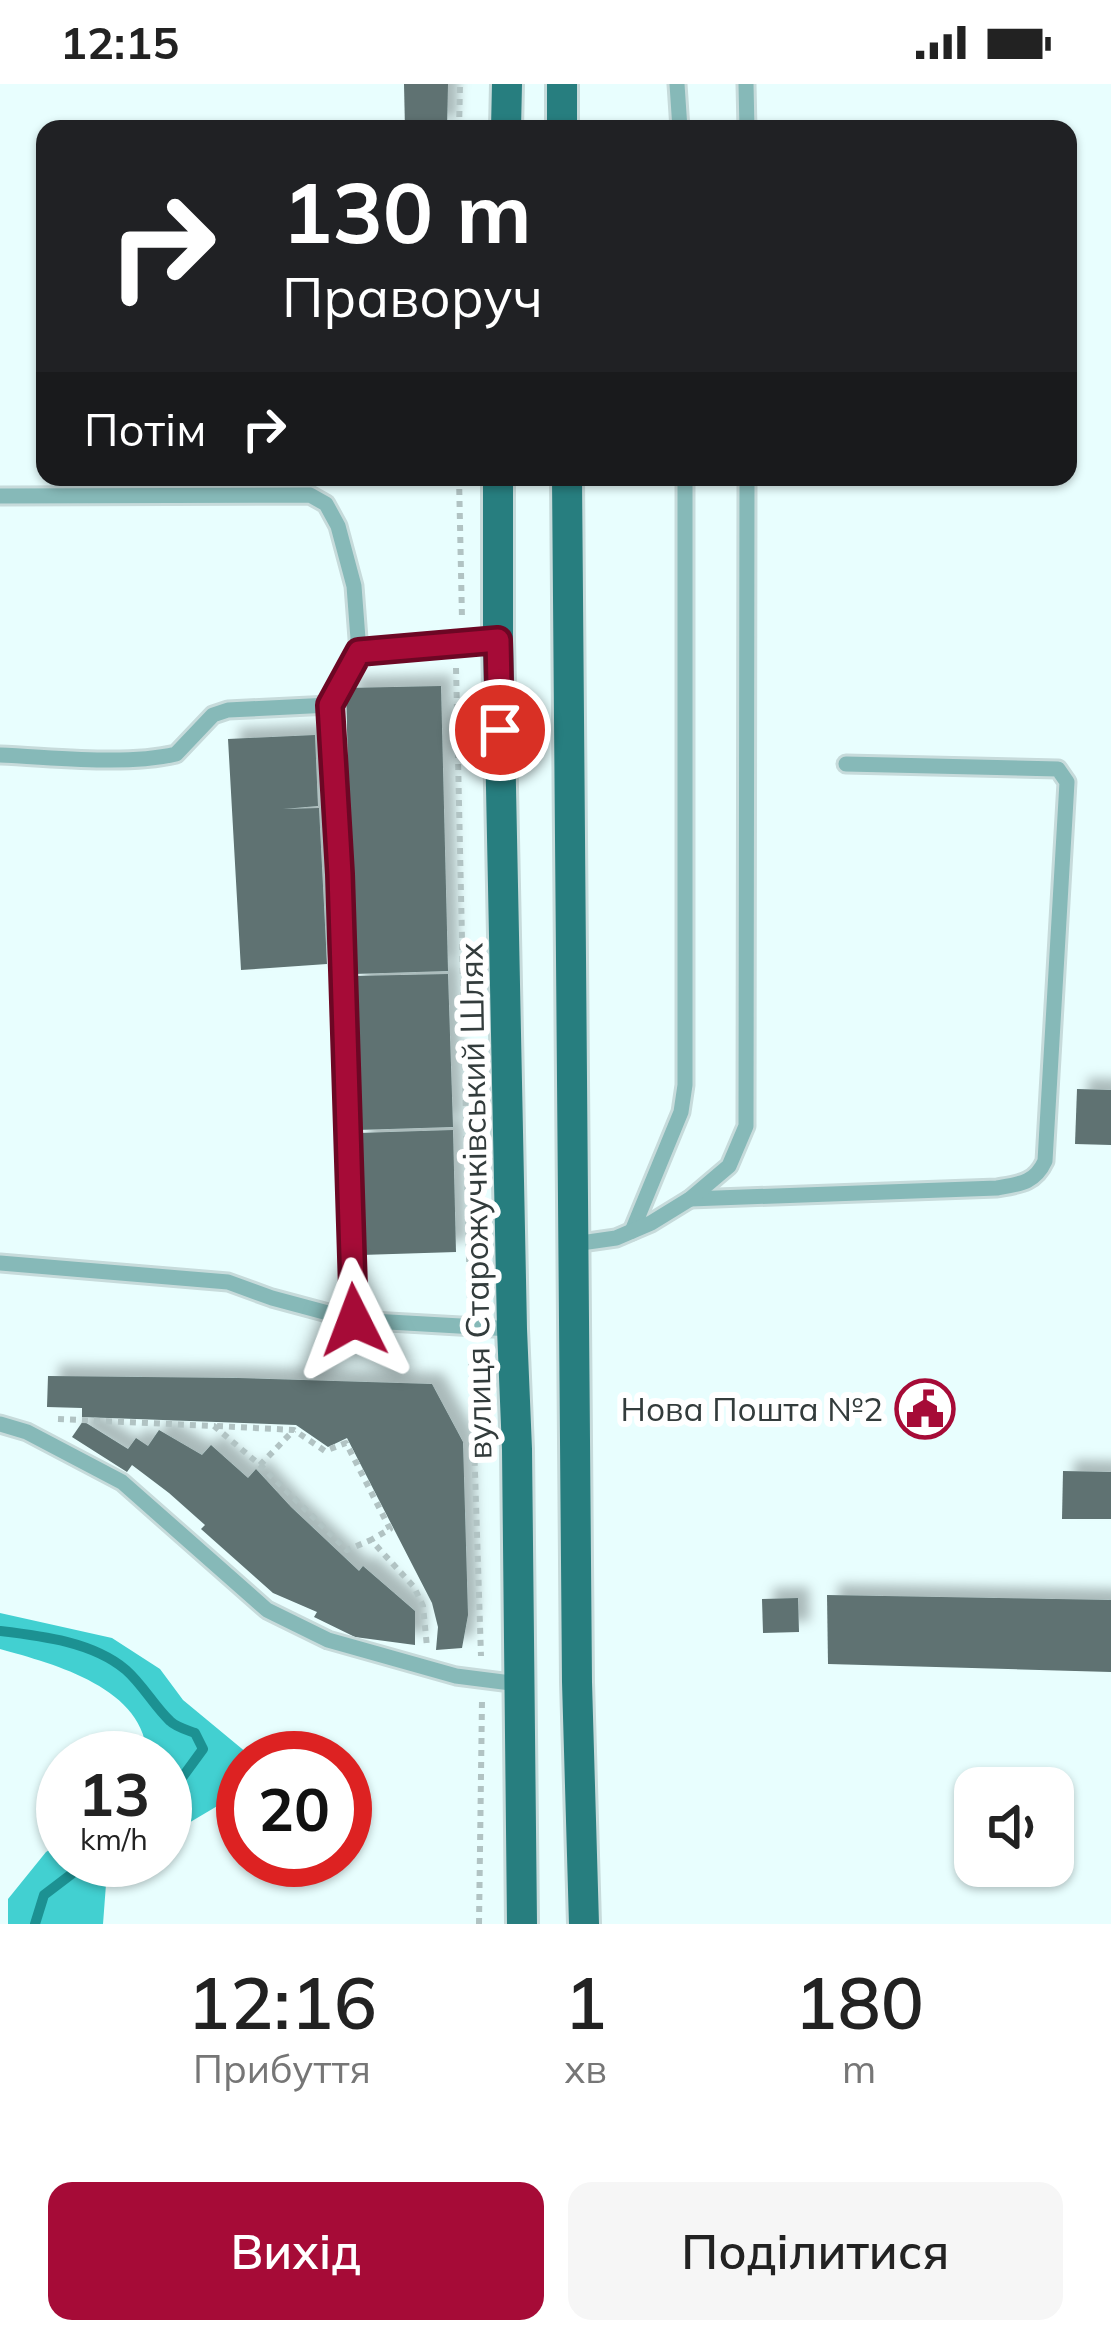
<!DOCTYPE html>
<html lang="uk">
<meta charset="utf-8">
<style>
:root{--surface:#fff;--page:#f6f6f6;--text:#222;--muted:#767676;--accent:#a60b37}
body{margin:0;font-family:Mulish,sans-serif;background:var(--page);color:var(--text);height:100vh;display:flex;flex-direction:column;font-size:45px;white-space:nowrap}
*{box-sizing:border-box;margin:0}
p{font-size:39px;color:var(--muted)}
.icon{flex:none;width:66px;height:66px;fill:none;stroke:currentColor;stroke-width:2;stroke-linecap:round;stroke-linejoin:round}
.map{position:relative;height:1840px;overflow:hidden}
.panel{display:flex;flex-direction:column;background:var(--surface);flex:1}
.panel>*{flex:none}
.hud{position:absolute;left:36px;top:36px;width:1041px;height:366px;border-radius:24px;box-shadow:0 3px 9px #0004;background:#202124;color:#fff;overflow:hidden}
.tools{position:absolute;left:954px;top:1683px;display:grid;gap:24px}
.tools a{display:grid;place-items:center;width:120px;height:120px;border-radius:24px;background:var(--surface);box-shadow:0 3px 9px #0004;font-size:60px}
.speed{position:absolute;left:36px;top:1647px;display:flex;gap:24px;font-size:60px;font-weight:700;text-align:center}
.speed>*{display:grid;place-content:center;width:156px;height:156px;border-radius:50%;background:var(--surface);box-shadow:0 3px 9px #0004;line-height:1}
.speed small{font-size:30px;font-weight:400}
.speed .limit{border:18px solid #d22;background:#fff;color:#111}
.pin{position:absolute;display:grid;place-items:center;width:102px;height:102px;color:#fff;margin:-51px;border:6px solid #fff;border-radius:50%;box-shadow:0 3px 12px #0007}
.me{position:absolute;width:132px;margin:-66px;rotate:357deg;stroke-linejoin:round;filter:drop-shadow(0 0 9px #0008)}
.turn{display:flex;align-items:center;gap:42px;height:252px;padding:0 48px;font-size:54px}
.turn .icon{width:156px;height:156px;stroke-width:2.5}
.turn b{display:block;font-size:84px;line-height:102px}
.then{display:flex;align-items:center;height:114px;padding:0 48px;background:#0003;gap:24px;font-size:45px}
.eta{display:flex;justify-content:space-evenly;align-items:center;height:204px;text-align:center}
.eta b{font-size:72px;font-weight:600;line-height:84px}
.cta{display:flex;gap:24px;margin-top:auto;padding:24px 48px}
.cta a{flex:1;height:138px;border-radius:24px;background:var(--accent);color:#fff;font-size:48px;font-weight:600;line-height:138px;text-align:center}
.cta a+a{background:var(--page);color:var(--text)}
.status{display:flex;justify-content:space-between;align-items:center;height:84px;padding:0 60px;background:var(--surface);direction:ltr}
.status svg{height:33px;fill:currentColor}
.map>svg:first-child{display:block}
</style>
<div class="status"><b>12:15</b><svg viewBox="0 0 49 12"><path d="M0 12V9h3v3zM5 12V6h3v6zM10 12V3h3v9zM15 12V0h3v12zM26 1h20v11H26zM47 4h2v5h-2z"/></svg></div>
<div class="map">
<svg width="1111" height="1840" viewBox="0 0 1111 1840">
<defs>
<filter id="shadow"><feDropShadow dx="11" dy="-11" stdDeviation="6" flood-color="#0004"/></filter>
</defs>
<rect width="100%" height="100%" fill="#e8fefe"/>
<g fill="#42d0d1">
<path d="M0 1529 112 1554 160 1585 183 1616 247 1669V1674H243L241 1708 165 1753V1674H147C147 1604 54 1580 0 1565Z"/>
<path d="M63 1757V1776H125L107 1787 103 1840H8V1815L46 1768Z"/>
</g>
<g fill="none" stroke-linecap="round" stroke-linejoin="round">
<g stroke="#1c9192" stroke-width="10">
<path d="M0 1547C42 1552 93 1558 126 1586 143 1601 154 1622 170 1637 176 1643 187 1646 195 1649L203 1665 165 1717"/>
<path d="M35 1840 44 1811 90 1776"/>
</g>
</g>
<g fill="#5e7272" filter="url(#shadow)">
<path d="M404 0H448L447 45H405Z"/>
<path d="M441 602 448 887 353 890 346 604Z"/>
<path d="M315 651 318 722 283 725 319 724 327 880 241 886 228 655Z"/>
<path d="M448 890 453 1043 357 1046 353 892Z"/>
<path d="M1077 1005 1111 1006V1061L1075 1060Z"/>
<path d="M453 1046 456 1168 361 1171 358 1049Z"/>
<path d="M48 1292 238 1294 432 1300 463 1358 468 1531 462 1564 436 1566 438 1543 432 1519 347 1354 328 1363 296 1341 82 1333V1324L47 1323Z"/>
<path d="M83 1337 128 1365 136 1354 148 1362 159 1346 202 1371 211 1361 248 1394 256 1385 291 1423 359 1487 363 1482 415 1527V1561L355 1553 314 1533 317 1528 273 1509 201 1445 205 1441 169 1409 132 1381 127 1388 72 1353Z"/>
<path d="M1063 1387 1111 1388V1435H1062Z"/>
<path d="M827 1511 1111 1516V1588L828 1580Z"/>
<path d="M798 1514 799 1548 763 1549 762 1515Z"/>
</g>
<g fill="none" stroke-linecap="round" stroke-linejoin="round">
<g stroke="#c7dbdb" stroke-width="21">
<g id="lane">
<path d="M677 0 680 45"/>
<path d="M746 0 747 45"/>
<path d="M0 412 310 411 326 420 338 442 354 502 359 568 330 621 341 790 354 1236"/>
<path d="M359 568 498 556"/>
<path d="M0 671C54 673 125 682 176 670L213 631 228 626 330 621"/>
<path d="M690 1115 997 1104C1020 1100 1035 1099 1045 1077L1067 698 1058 685 846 680"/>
<path d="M632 1147 681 1028 685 1001V393"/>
<path d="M574 1160 616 1154 651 1139 690 1115 729 1082 746 1042 747 393"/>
<path d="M0 1179 228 1198 272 1214 354 1236 512 1245"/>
<path d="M0 1340 27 1348 122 1398 267 1526 328 1556 456 1592 519 1600"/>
</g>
</g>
<g stroke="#c7dbdb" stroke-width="36">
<g id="primary">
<path d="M562 0V45"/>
<path d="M506 45 507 0"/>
<path d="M498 393V556L512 1245 517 1365 522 1840"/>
<path d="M567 393 577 1598 584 1840"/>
</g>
</g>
<g stroke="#b1c3c3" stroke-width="6" stroke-dasharray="6 6" stroke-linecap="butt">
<path d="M459 45 460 0"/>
<path d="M459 393 462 535"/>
<path d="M456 584 470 1219"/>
<path d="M471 1268 481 1572"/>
<path d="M58 1335 214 1342 260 1381 347 1466 371 1456 414 1503 423 1522 427 1563"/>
<path d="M217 1342 294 1346 325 1367 346 1359 390 1445 371 1456"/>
<path d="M260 1381 294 1346"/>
<path d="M479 1840 482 1616"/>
</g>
<use href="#lane" stroke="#86b9b8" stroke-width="15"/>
<use href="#primary" stroke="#277e7f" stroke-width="30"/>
</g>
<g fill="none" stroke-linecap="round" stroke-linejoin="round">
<g stroke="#6c0724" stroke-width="30">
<path id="route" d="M354 1236 340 790 330 621 359 568 498 556 500 646"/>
</g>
<use href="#route" stroke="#a60b37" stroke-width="21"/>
</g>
<defs>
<g id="civic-ring" transform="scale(3)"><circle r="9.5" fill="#fff" stroke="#a60b37" stroke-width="1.5"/><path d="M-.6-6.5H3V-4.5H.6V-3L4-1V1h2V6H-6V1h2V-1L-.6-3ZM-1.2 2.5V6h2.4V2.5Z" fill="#a60b37"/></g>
</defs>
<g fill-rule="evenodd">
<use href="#civic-ring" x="925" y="1325"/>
</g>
<g text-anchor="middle" stroke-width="12" stroke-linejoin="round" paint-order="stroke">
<g font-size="33" fill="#333c3c" stroke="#fff">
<text transform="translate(475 1117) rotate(-91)" y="12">вулиця Старожучківський Шлях</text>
</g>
<g font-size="33" fill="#333c3c" stroke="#fff" text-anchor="end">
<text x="883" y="1337">Нова Пошта №2</text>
</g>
</g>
</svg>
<div class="tools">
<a><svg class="icon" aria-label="sound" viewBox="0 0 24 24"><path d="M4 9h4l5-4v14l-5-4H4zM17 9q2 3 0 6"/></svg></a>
</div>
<div class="speed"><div>13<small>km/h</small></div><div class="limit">20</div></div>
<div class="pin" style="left:500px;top:646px;background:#d93025"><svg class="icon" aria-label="arrive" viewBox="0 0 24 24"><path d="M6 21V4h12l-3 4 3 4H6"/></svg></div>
<svg class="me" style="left:354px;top:1236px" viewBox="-20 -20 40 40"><path d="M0-17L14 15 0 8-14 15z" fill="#a60b37" stroke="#fff" stroke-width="4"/></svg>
<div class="hud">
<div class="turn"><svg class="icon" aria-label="right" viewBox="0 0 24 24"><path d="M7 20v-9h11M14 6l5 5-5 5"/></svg><div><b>130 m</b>Праворуч</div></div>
<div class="then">Потім<svg class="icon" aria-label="right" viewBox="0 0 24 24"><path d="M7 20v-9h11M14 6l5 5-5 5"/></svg></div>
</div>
</div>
<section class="panel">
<div class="eta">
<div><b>12:16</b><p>Прибуття</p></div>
<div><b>1</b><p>хв</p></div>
<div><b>180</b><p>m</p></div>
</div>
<div class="cta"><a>Вихід</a><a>Поділитися</a></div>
</section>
